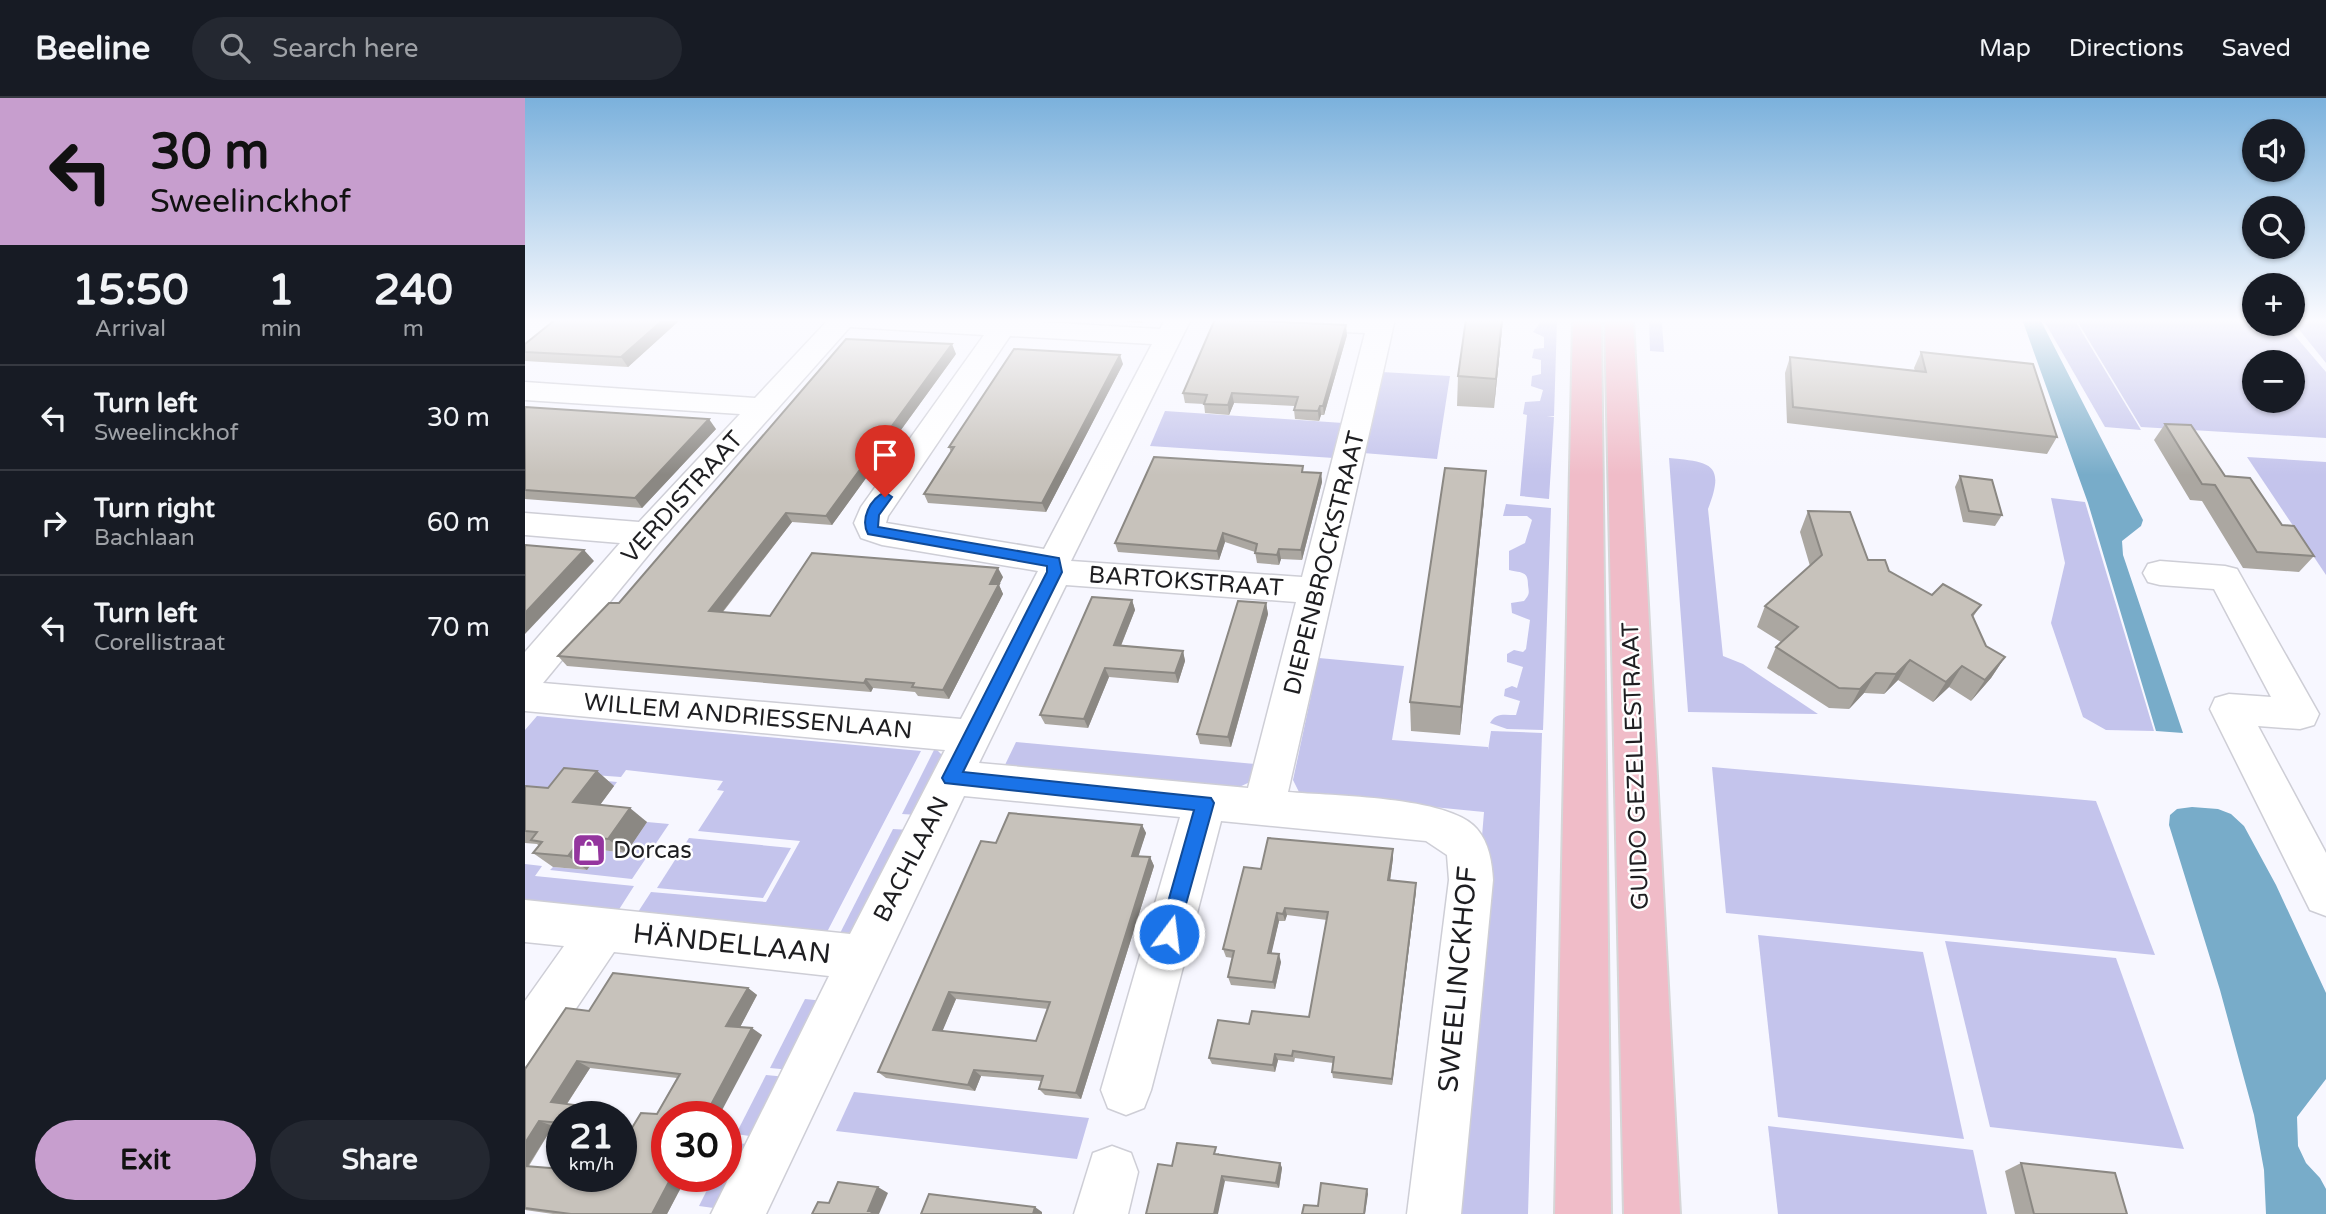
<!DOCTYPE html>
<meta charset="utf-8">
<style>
:root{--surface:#171b24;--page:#242831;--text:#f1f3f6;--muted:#9ea1a6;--line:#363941;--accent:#c79ece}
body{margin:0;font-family:"Varela Round",sans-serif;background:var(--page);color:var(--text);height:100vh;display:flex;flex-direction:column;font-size:26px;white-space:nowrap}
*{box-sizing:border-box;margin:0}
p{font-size:23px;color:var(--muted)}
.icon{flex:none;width:38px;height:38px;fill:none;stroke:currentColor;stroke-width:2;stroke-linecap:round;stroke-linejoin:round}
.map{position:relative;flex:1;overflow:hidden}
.side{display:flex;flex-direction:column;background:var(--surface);width:525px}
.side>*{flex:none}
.banner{background:#c79ece;color:#111;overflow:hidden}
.controls{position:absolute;left:1717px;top:21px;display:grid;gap:14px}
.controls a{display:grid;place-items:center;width:63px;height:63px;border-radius:50%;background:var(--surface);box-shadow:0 2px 5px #0004;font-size:35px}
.speed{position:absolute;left:21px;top:1003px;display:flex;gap:14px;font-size:35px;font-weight:700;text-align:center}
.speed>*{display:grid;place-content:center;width:91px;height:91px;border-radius:50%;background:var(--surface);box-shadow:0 2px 5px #0004;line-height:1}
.speed small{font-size:18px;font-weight:400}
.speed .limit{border:10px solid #d22;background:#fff;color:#111}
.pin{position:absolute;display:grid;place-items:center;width:60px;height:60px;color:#fff;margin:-72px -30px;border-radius:50% 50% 50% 0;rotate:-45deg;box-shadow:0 0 7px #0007}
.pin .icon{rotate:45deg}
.me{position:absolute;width:77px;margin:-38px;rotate:15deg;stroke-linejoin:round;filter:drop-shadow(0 0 5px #0008)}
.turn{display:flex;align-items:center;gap:24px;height:147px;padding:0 35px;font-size:32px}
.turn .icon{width:91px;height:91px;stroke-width:2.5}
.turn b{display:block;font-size:49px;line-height:60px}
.eta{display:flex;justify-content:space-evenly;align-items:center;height:119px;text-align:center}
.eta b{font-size:42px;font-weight:800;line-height:49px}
.cta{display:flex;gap:14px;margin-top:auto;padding:14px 35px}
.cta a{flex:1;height:80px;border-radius:42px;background:var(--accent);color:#111;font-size:28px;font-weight:800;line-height:80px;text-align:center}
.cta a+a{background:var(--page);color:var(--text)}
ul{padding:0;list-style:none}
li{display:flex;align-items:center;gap:21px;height:105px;padding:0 35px;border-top:2px solid var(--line)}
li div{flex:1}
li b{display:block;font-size:26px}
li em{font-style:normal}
header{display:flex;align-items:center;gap:42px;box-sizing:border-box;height:98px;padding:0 35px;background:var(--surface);border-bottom:2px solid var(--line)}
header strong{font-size:33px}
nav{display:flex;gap:38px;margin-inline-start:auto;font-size:24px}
.search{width:490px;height:63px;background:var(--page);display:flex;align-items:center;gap:18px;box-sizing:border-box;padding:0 24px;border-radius:38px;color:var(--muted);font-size:26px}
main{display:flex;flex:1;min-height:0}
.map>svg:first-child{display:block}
</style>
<header>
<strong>Beeline</strong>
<div class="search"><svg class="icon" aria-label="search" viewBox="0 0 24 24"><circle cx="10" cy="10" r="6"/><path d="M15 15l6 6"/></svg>Search here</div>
<nav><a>Map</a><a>Directions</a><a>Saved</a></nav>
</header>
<main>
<section class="side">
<div class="banner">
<div class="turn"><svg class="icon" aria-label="left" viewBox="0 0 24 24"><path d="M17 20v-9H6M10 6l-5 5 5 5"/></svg><div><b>30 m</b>Sweelinckhof</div></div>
</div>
<div class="eta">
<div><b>15:50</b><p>Arrival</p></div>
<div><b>1</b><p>min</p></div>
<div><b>240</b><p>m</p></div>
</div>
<ul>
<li><svg class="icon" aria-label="left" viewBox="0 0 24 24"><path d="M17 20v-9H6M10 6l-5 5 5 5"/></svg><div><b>Turn left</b><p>Sweelinckhof</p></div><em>30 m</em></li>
<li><svg class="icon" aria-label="right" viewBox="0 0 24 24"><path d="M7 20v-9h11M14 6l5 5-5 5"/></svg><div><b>Turn right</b><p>Bachlaan</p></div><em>60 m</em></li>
<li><svg class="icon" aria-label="left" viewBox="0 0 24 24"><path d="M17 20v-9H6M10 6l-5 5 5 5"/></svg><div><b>Turn left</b><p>Corellistraat</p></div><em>70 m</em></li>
</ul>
<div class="cta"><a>Exit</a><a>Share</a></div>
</section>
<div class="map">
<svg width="1801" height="1116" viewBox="0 0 1801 1116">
<rect width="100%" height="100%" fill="#f7f7ff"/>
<g fill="#c4c4ec" fill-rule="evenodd">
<path d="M1018 221H1032L1029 318H1022L1029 319 1024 401 995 398 1002 317 998 316 1000 304 1015 303 1018 292 1006 288 1007 278 1016 276V262L1007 260 1009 251 1019 250V239L1008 234Z"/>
<path d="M1124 221H1141L1137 225 1139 254 1125 253Z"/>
<path d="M1518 221H1549L1616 332 1580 329Z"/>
<path d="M1551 221H1729V226H1760L1801 274V340L1616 329ZM1729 264H1768V303H1729Z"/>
<path d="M1768 221H1801V265L1768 224Z"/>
<path d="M857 274 925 278 912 361 838 355Z"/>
<path d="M640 313 818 325 809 360 625 348Z"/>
<path d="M1722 359 1801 364V477Z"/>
<path d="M1144 360C1185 364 1201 365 1183 411L1198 558 1218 566 1293 616 1163 614Z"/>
<path d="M1526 400 1560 404 1629 633 1581 632 1558 619 1526 525 1540 465Z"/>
<path d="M981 406 1026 410 1018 632 982 631 965 625C971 614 980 617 991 617L995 603 979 598 980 591 987 588 992 590 998 569 982 564V556L989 552 998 554 1001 551 1005 522 987 515 986 505 999 503C1005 496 1004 495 1003 487 1003 473 997 475 984 472V453L1000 445 1007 422 1002 418H978Z"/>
<path d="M794 560 879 568 867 642 963 649V652L966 633 1017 635 1003 1116H926L959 714 775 696 768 682Z"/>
<path d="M12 618 396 653 302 834 113 814 126 794 241 804 275 743 173 733 199 693 192 692 198 683 101 672 96 679 55 676 52 680 92 684 89 688 57 685 0 701V632Z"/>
<path d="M491 644 730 666 725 684 710 691 479 669Z"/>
<path d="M410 650 419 659 393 717 377 716Z"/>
<path d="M1187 669 1571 703 1630 857 1201 815Z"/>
<path d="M122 724 144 726 107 781 25 772 28 769 62 772 76 752 101 755Z"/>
<path d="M368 731 385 732 337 830 310 845Z"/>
<path d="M164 740 266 750 238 800 132 790Z"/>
<path d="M0 766 17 768 10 778 109 788 93 813 0 803Z"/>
<path d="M1233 837 1398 854 1439 1041 1253 1019Z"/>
<path d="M1420 843 1591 860 1659 1051 1465 1029Z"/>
<path d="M280 901 299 903 266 972 245 970Z"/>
<path d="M241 977 262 979 231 1039 211 1036Z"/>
<path d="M329 994 564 1020 552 1061 311 1033Z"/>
<path d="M1243 1028 1448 1052 1462 1116H1253Z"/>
<path d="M207 1044 227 1047 196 1111 174 1108 189 1078H201V1055Z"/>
</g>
<g fill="#78acc9">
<path d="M1497 221H1515L1618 422 1616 428 1597 443 1598 457 1658 635 1631 633 1563 405Z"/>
<path d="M1667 709 1693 711 1706 716 1719 728 1751 787 1801 895V981L1772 1019 1773 1048 1781 1065 1795 1080 1801 1091V1116H1741L1739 1072 1729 1017 1695 892 1644 727 1645 717 1652 711Z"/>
</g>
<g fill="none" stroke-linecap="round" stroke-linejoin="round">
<g stroke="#ceced6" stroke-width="3">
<g id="minor">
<path d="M5 221H34L9 244 0 246V225Z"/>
<path d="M304 221H465L635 231 640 221H666L546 463 777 479 840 235 715 229 706 227 702 221H870L763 694C806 698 925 698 952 731 964 745 967 764 968 782L936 1116H882L924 782 922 757 901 743 696 723 626 992 619 1010 601 1017 583 1010 576 992 655 719 439 698 241 1116H186L304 878 89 854 17 961 0 968V903L39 848 0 844V802L325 836 420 652 0 613V554L95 445 0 437V415L114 424 215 316 0 302V284L230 300ZM325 229 459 237 336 409 329 425 336 440 357 447 513 473 436 621 18 585 134 444ZM485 238 627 246 519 451 361 425 363 418ZM541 487 771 504 723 690 454 665Z"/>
<path d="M1635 463 1700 468 1712 471 1794 616 1789 627 1775 631 1733 628 1801 755V818L1785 812 1685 611 1690 600 1704 596 1746 599 1689 491 1635 487 1623 484 1618 475 1623 466Z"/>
<path d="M587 1048 606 1055 613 1074 603 1116H549L568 1055Z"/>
</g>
</g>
<g stroke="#d6d6d7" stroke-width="4">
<g id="major">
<path d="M1048 221H1076L1086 1116H1030Z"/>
<path d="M1080 221H1108L1155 1116H1099Z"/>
</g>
</g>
<use href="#minor" fill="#fff" fill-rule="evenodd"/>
<use href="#major" fill="#f0bcc8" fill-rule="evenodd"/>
</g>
<g fill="#aba7a1" fill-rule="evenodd">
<path d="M31 221H156L103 269 0 263V246Z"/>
<path d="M572 221H619L617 225Z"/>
<path d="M978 221 969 310 932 308 933 278Z"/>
<path d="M713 222 822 237 799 317H796L794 323 770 321 769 312 770 308 709 305 704 317 680 315 679 306 660 305 658 295Z"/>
<path d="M1396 254 1532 339 1522 356 1262 325 1260 275 1265 259 1390 273 1389 270Z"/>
<path d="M431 256 307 427 267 424 198 514 245 518 478 479 474 487 478 496 424 601 393 598 390 594 348 590 346 594 42 568 33 558 94 505Z"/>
<path d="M598 266 521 414 403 405 399 396 426 354 424 349Z"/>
<path d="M0 309 191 331 117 410 0 401Z"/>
<path d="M1640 326 1757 427 1789 458 1774 474 1718 470 1677 403 1665 402 1629 342Z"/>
<path d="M796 375 797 384 777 462 756 461 754 467 732 465 730 454 700 444 694 462 593 454 590 445Z"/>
<path d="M1435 378 1477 417 1470 428 1438 424 1430 389Z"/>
<path d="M959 403 935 637 886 633 885 604Z"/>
<path d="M1283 413 1343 462 1407 497 1456 507 1448 519 1461 548 1480 559 1466 580 1446 603 1424 589 1408 604 1373 582 1359 596 1339 595 1324 611 1304 610 1242 570 1251 549 1256 544 1232 529 1240 508 1285 468 1275 434Z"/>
<path d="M607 502 610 512 596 548 658 553 660 563 653 585 584 579 563 630 520 626 515 617Z"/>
<path d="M741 505 743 516 706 649 675 646 672 636Z"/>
<path d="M72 673 89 688 75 707 122 724 101 755 76 752 62 772 28 769 8 755 14 748 12 746 0 745V688L23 690Z"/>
<path d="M617 727 621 735 613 758 625 759 629 768 556 1001 520 997 514 991 516 983 456 978 450 993 361 980 353 974 471 745ZM431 901 523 911 511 943 417 933Z"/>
<path d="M868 760 865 783 891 785V793L867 987 808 980 807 974 808 965 770 960 769 964 753 962 750 974 687 966 684 960 724 926 784 919 802 822 762 817 760 823H754L746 855 756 864 750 891 706 887 703 879 708 860 701 859 698 851 736 771Z"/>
<path d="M223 890 232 897 215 929 237 937 142 1078H162L142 1116H28L0 1112V971L64 913ZM65 970 152 980 96 1078 4 1068 28 1028 37 1029V1018L85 1016 42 1006Z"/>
<path d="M694 1055V1056L755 1065 757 1070 754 1090 700 1083 647 1068Z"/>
<path d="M1496 1065 1602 1116H1490L1480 1073Z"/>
</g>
<g fill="#8b8883">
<path d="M139 221H156L103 269 96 259Z"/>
<path d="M977 221H978L969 310 971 281Z"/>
<path d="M821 227 822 237 799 317 798 308Z"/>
<path d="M427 246 431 256 307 427 301 418Z"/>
<path d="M595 257 598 266 521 414 517 405Z"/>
<path d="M707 295 709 305 704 317 703 307Z"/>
<path d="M795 308 796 317 794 323 793 313Z"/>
<path d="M184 321 191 331 117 410 110 400Z"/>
<path d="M961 373 959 403 935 637 936 609Z"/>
<path d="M796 375 797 384 777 462 776 452Z"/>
<path d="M261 415 267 424 191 522 184 513Z"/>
<path d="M698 435 700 444 694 462 692 453Z"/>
<path d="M754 451 756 461 754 467 752 457Z"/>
<path d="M59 452 69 463 0 536V515Z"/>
<path d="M473 470 478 479 474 487 478 496 424 601 418 592 465 486Z"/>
<path d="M607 502 610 512 592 557 589 547Z"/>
<path d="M741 505 743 516 706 649 703 639Z"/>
<path d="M658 553 660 563 653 585 650 575Z"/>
<path d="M1480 559 1466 580 1446 603 1460 582Z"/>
<path d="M1385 562 1373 582 1359 596 1371 576Z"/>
<path d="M1437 568 1424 589 1408 604 1421 584Z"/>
<path d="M580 570 584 579 563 630 559 621Z"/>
<path d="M1351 575 1339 595 1324 611 1335 591Z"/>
<path d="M341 581 348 590 346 594 339 585Z"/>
<path d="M72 673 89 688 66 719 48 704Z"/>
<path d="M105 710 122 724 101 755 83 741Z"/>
<path d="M617 727 621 735 611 766 607 758Z"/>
<path d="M58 738 76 752 62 772 43 758Z"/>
<path d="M868 751V760L864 790 863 782Z"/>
<path d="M625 759 629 768 556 1001 551 995Z"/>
<path d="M891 785V793L867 987V981Z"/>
<path d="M760 810 762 817 760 823 758 816Z"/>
<path d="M752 815 754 823 745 862 743 855Z"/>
<path d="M754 856 756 864 750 891 748 884Z"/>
<path d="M223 890 232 897 212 935 201 928Z"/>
<path d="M424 894 431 901 415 939 408 932Z"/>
<path d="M227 930 237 937 194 1018H180Z"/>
<path d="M750 956 753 962 750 974 748 967Z"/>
<path d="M52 963 65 970 39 1010 26 1004Z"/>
<path d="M449 972 456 978 450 993 443 987Z"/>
<path d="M73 1010 85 1016V1018H72Z"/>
<path d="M14 1023 28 1028 1 1071H0V1045Z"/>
<path d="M755 1065 757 1070 754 1090 751 1085Z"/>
<path d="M147 1078H162L142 1116H127Z"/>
<path d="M697 1078 700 1083 693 1116H689Z"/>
<path d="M353 1089 363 1095 354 1116H346L343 1113Z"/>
<path d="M842 1091 843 1096 840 1116H839Z"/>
<path d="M510 1109 517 1114V1116H508Z"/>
</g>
<g fill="#c7c2bb" stroke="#8b8883" stroke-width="2" fill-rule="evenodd">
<path d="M31 221H139L96 259 0 254V246Z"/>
<path d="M690 221H709L713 222 821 227 798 308H795L793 313 769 312 773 299 707 295 703 307 679 306 682 297 658 295Z"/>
<path d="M941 221H977L971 281 933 278Z"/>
<path d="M321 241 427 246 301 418 261 415 184 513 245 518 287 455 473 470 465 486H474L418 592 387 589 389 585 341 581 339 585 33 558 84 505H94Z"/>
<path d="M489 251 595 257 517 405 399 396 429 349H424Z"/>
<path d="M1396 254 1508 266 1532 339 1268 309 1265 259 1401 274Z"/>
<path d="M0 309 184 321 110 400 0 392Z"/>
<path d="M1640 326 1666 327 1700 378 1725 380 1757 427 1769 428 1789 458 1732 454 1690 387 1677 386Z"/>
<path d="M629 359 778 368 777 374 796 375 776 452 754 451 752 457 730 455 732 446 698 435 692 453 590 445Z"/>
<path d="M920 370 961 373 936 609 885 604Z"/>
<path d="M1435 378 1467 382 1477 417 1444 413Z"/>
<path d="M1283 413 1325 414 1343 462H1360L1364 473 1407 497 1418 486 1456 507 1447 517 1461 548 1480 559 1460 582 1437 568 1421 584 1385 562 1371 576 1351 575 1335 591 1314 590 1251 549 1273 529 1240 508 1297 457Z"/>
<path d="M0 447 59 452 0 515Z"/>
<path d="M567 499 607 502 589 547 658 553 650 575 580 570 559 621 515 617Z"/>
<path d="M713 503 741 505 703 639 672 636Z"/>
<path d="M39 670 72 673 48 704 105 710 83 741 58 738 43 758 8 755 17 744 6 742 12 734 0 733V688L23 690Z"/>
<path d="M484 715 617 727 607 758 625 759 551 995 514 991 518 978 449 972 443 987 353 974 456 743 471 745ZM424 894 525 904 511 943 408 932Z"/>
<path d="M743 740 868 751 863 782 891 785 867 981 807 974 809 959 768 953 767 958 750 956 748 967 684 960 693 922 724 926 727 913 784 919 803 814 760 810 758 816 752 815 743 855 754 856 748 884 703 879 709 853 698 851 719 769 736 771Z"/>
<path d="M88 875 223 890 201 928 227 930 180 1018H142V1078H147L127 1116H46L0 1110V1068L37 1071V1078H96V1048L116 1015 132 1016 155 976 52 963 26 1004 73 1010 72 1018H37V1025L14 1023 0 1045V971L41 910 64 913Z"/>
<path d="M652 1045 691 1049 689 1056 755 1065 751 1085 697 1078 689 1116H621L633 1066 647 1068Z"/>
<path d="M1496 1065 1590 1075 1602 1116H1509Z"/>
<path d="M313 1084 353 1089 343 1113H347L346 1116H287L293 1104 304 1105Z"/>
<path d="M796 1085 842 1091 839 1116H777L779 1107 793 1108Z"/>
<path d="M404 1096 510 1109 508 1116H396Z"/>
</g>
<linearGradient id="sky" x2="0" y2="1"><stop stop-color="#7bb1dc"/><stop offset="0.59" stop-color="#fbfbff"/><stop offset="1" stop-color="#fbfbff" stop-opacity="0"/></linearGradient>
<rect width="1801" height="377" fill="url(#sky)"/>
<path fill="#1a73e8" stroke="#114b97" stroke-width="2" d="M360 394 367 399 354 417 353 429 534 460 537 474 438 674 686 700 689 705 651 842 644 845 637 842 634 836 669 712 420 685 417 680 522 474V468L343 436C335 421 345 401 360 394Z"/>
<defs>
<g id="shop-square" transform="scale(1.75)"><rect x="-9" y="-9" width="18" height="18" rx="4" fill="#94359e" stroke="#fff"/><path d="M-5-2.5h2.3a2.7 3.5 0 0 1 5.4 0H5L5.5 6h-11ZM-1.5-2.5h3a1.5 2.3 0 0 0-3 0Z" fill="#fff"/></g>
</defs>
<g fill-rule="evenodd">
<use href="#shop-square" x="64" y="752"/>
</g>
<g text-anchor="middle" stroke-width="5" stroke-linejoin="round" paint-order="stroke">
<g font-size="24" fill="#1e1e21" stroke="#fff">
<text transform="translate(157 399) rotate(-48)" y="8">VERDISTRAAT</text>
<text transform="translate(799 465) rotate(-76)" y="8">DIEPENBROCKSTRAAT</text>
<text transform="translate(661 483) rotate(4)" y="8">BARTOKSTRAAT</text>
<text transform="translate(223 618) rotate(5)" y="8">WILLEM ANDRIESSENLAAN</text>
<text transform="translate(1110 668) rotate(-92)" y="8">GUIDO GEZELLESTRAAT</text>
<text transform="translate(386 761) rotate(-63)" y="8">BACHLAAN</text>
</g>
<g font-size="24" fill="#1e1e21" stroke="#fff" text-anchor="start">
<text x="88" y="760">Dorcas</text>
</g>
<g font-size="28" fill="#1e1e21" stroke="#fff">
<text transform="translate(207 845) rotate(6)" y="10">HÄNDELLAAN</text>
<text transform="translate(932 881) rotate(-85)" y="10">SWEELINCKHOF</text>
</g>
</g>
</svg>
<div class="controls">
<a><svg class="icon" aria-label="sound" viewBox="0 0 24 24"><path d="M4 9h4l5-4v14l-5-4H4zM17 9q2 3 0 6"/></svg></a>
<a><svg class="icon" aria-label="search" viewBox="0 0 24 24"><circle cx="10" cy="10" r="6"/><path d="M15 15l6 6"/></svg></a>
<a>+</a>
<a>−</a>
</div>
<div class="speed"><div>21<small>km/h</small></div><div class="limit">30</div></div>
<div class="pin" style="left:360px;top:399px;background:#d93025"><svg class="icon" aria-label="arrive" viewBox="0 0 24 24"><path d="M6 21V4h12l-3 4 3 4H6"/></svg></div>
<svg class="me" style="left:644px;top:836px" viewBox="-20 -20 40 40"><circle r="17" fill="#1a73e8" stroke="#fff" stroke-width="3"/><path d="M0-11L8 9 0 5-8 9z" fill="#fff"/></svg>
</div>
</main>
